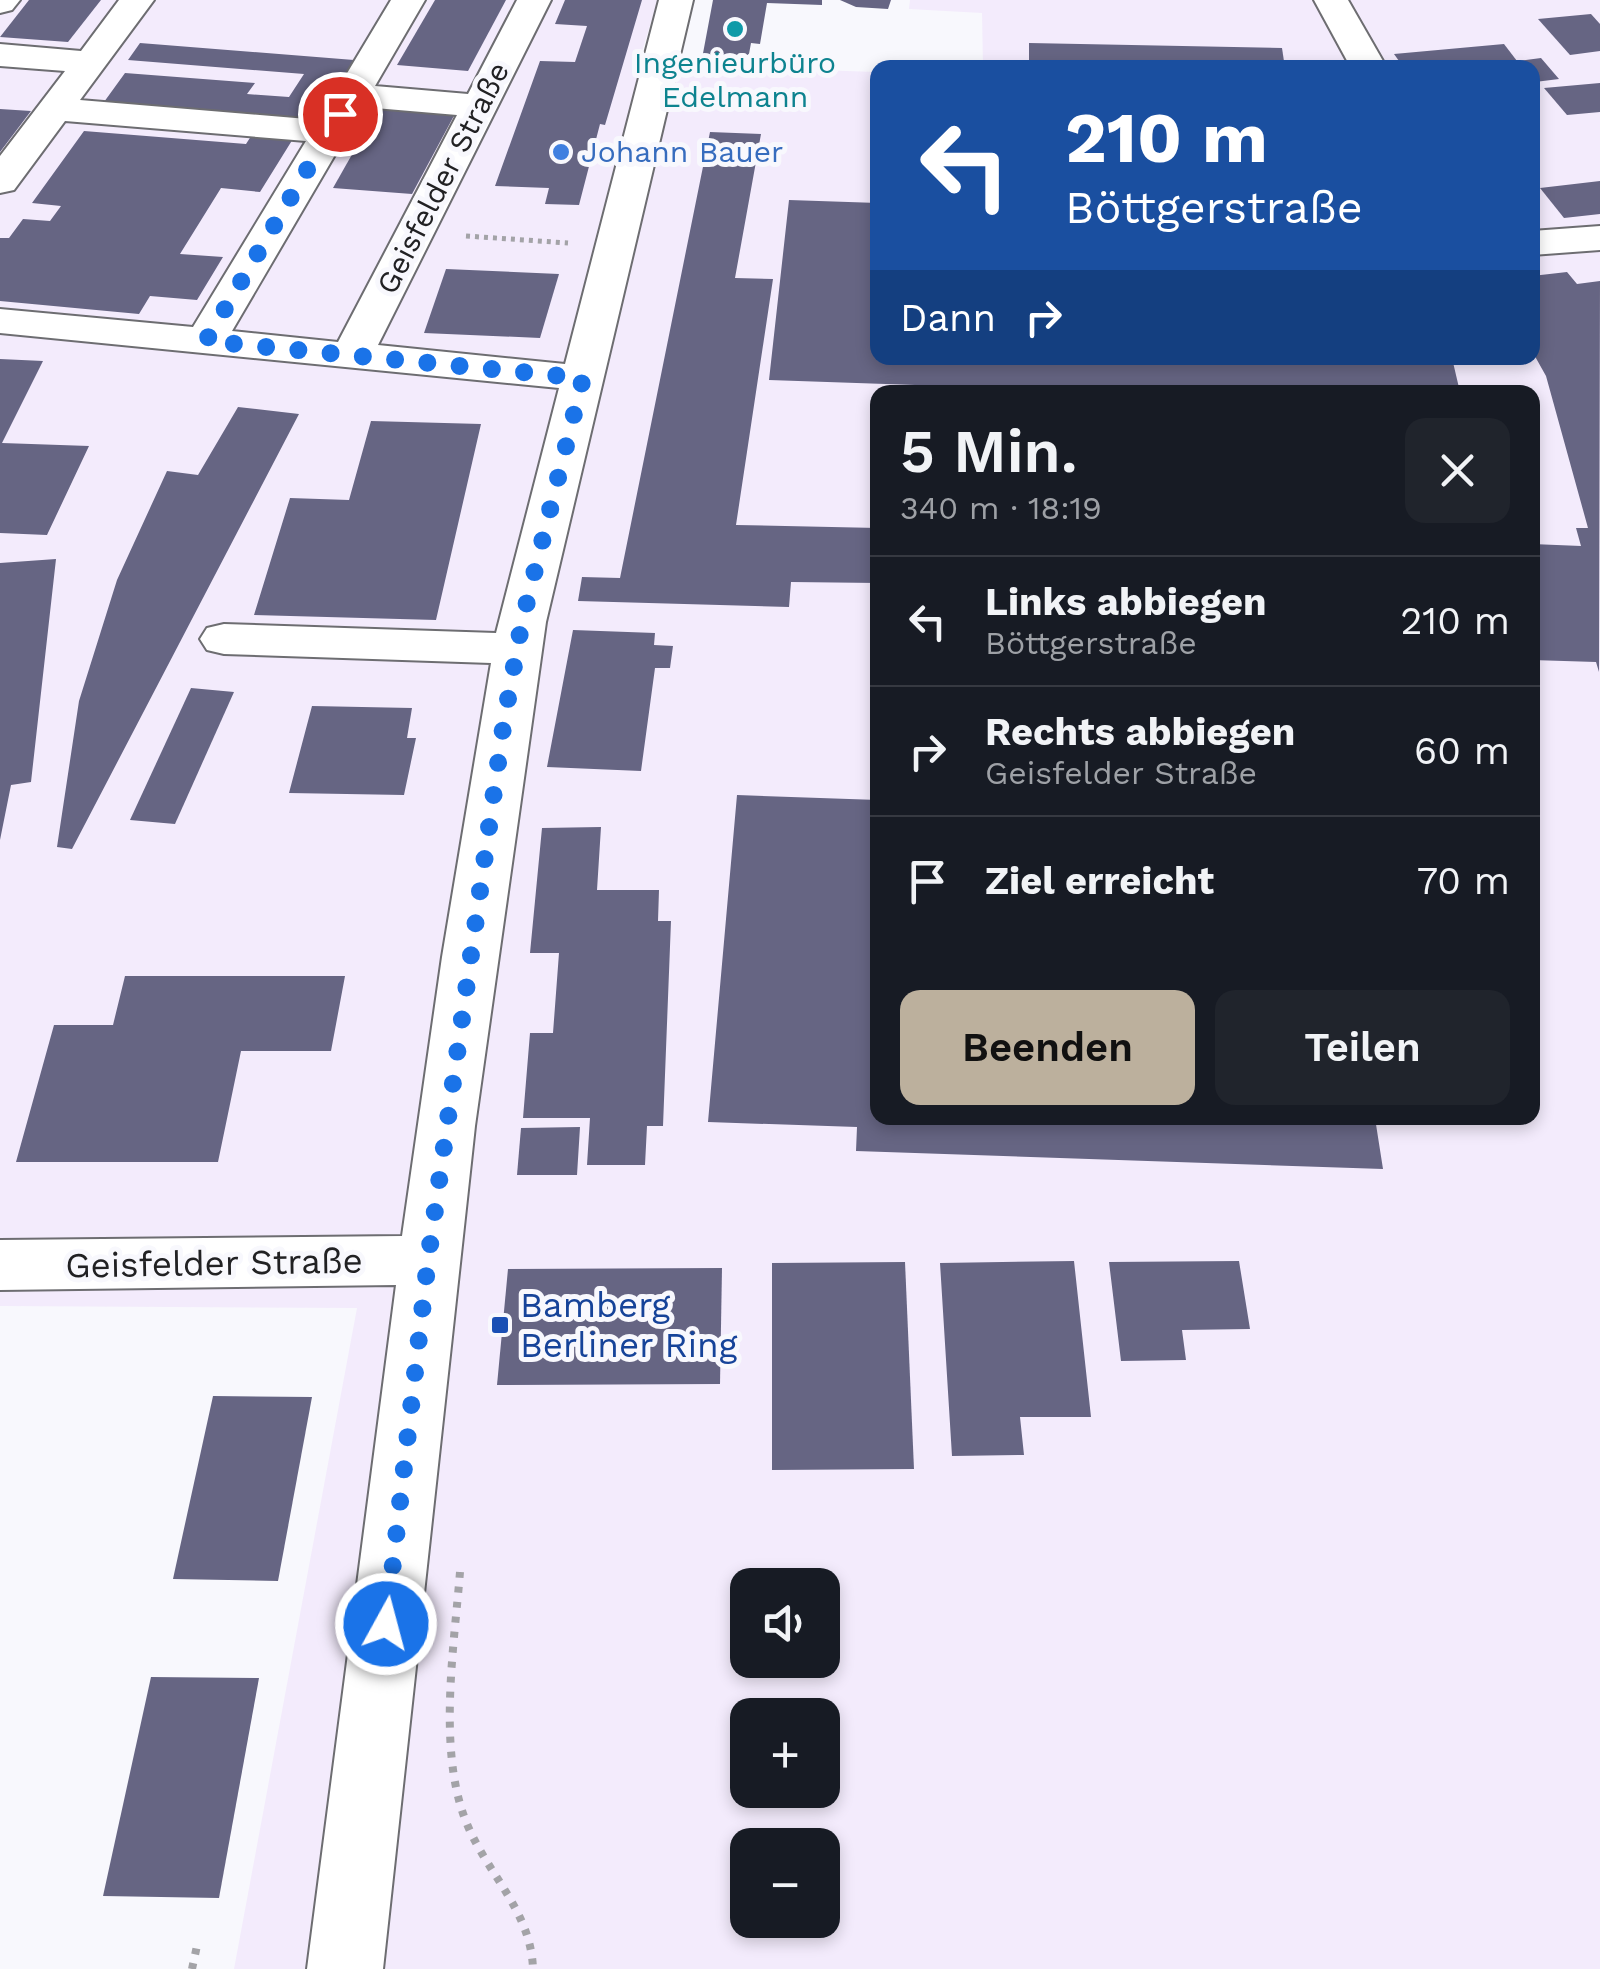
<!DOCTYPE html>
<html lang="de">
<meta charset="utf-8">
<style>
:root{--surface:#171b24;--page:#20242c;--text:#f1f3f6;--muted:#9ea1a6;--line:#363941;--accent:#bcb09d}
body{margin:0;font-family:"Work Sans",sans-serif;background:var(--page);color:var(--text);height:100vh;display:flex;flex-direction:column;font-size:38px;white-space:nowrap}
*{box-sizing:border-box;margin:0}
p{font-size:32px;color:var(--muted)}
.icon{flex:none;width:55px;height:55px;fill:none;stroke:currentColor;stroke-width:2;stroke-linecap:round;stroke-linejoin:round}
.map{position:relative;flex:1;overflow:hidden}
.side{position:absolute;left:870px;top:385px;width:670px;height:740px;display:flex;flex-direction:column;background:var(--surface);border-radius:20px;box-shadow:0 5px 15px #0003}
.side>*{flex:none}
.banner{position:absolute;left:870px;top:60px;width:670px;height:305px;border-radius:20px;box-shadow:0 5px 15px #0003;background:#1a4fa0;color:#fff;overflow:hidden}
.controls{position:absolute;left:730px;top:1568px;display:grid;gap:20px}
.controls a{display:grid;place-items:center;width:110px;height:110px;border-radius:20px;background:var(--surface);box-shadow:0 5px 15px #0003;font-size:50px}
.pin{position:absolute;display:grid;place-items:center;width:85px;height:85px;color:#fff;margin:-42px;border:5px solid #fff;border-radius:50%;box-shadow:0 2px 10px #0007}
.me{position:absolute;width:110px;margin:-55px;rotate:7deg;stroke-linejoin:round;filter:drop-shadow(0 0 8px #0008)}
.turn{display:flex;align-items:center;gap:35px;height:210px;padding:0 30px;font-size:45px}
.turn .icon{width:130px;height:130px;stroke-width:2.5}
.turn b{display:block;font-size:70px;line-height:85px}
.then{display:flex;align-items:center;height:95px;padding:0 30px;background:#0003;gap:20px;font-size:38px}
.round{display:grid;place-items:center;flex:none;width:105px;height:105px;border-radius:20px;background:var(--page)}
.head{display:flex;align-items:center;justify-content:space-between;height:170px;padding:0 30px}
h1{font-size:60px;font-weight:600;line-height:75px}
.cta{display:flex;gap:20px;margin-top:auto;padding:20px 30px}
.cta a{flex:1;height:115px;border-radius:20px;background:var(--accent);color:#111;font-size:40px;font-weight:600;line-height:115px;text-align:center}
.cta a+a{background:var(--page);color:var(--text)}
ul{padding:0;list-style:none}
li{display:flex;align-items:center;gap:30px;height:130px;padding:0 30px;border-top:2px solid var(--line)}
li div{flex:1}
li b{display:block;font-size:38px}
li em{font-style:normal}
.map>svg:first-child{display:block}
</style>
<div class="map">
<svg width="1600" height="1969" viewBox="0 0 1600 1969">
<rect width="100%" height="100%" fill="#f8f8fd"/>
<path fill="#f3ebfc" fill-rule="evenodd" d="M0 0H658L638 64 877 72 878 358H1532V68L983 67 982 13 909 9 910 0H1600V1969H234L357 1308 0 1306ZM878 392H1532V1118H878ZM748 1585H822V1660H748ZM748 1715H822V1790H748ZM748 1845H822V1920H748Z"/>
<g fill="#666583">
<path d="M29 0H101L68 42 0 37Z"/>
<path d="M435 0H506L468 71 397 65Z"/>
<path d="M565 0H642L605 125 600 124 579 205 545 204 549 188 495 186 540 61 575 62 587 26 555 24Z"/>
<path d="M713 0H822V5L767 3 760 44 751 43 747 65 701 64Z"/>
<path d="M840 0H891L888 9 856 7Z"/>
<path d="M1591 14 1600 24V51L1570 55 1538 19Z"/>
<path d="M140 43 354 60 315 125 231 118 235 112 104 102 125 73 255 83 247 94 289 97 304 74 128 60Z"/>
<path d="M1029 43 1282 48 1285 68H1029Z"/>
<path d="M1504 44 1517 61 1404 68 1394 54Z"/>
<path d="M1541 58 1559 79 1535 82 1532 68H1523L1517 61Z"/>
<path d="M1600 83V112L1567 115 1544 88Z"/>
<path d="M380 105 456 112 412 194 333 188Z"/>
<path d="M0 109 31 111 0 152Z"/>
<path d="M255 130 296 134 260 192 221 188 180 254 223 257 197 300 150 296 139 314 0 301V238H9L23 219 50 221 61 206 32 203 84 131 246 144Z"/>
<path d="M710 132 761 134 735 278 773 279 736 525 878 528V583L791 582 789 607 578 601 582 577 620 578Z"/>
<path d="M1600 181V214L1564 218 1540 188Z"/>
<path d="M789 200 878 203V358H1452L1460 392H944V386L769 380Z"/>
<path d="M446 269 559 274 540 338 424 333Z"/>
<path d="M1567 272 1577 284 1600 281 1599 672 1596 662 1532 660V544L1581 546 1576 528H1588L1546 376 1532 351V276Z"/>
<path d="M0 359 43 361 2 443 89 446 47 535 0 533Z"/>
<path d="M238 407 299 414 72 849 57 847 79 701 117 580 167 471 198 475Z"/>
<path d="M371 421 481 424 436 620 254 615 290 498 349 500Z"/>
<path d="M56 559 31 782 11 785 0 840V563Z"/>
<path d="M573 630 655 633 654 645 673 646 670 668H655L641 771 547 767Z"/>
<path d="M191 688 234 692 175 824 130 820Z"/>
<path d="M312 706 412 708 407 738H416L404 795 289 793Z"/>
<path d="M737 795 878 800V1118H1375L1383 1169 856 1151 857 1127 708 1122Z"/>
<path d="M601 827 597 890H659L658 921H671L663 1126H647L645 1165H587L590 1118H523L530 1033H553L559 953H530L542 828Z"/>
<path d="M125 976H345L331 1051H241L218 1162H16L54 1025H113Z"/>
<path d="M580 1127 577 1175H517L521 1128Z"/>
<path d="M1074 1261 1091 1417H1020L1024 1455 952 1456 940 1263Z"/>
<path d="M1239 1261 1250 1329 1182 1330 1186 1360 1121 1361 1109 1262Z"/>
<path d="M905 1262 914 1469 772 1470V1263Z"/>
<path d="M722 1268 720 1384 497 1385 508 1269Z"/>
<path d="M213 1396 312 1397 278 1581 173 1579Z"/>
<path d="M151 1677 259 1678 219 1898 103 1896Z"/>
</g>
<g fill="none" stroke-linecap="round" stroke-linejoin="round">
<g stroke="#6d6d71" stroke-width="4">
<g id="minor">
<path d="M0 0H20L12 10 0 13Z"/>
<path d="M119 0H154L80 100 319 120 391 0H425L375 86 468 94 517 0H551L378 345 565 364 659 0H693L546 622 475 1126 383 1969H307L396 1285 0 1290V1240L402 1236 442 957 491 663 224 654 207 650 200 639 207 628 224 624 496 633 559 388 0 333V309L193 327 306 141 65 121 14 190 0 193V156L65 71 0 66V44L81 51ZM363 107 457 115 338 342 232 331Z"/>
<path d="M1314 0H1348L1387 68H1351Z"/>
<path d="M1600 226V250L1532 255V231Z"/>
</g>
</g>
<path stroke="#a3a3a7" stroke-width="5" stroke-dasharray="4 5" stroke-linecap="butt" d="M466 236 568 243"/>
<g stroke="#a3a3a7" stroke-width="8" stroke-dasharray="6 9" stroke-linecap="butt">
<path d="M460 1572C454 1648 437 1752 467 1824 488 1875 531 1911 533 1969"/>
<path d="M192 1969 198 1941"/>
</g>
<use href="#minor" fill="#fff" fill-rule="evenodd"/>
</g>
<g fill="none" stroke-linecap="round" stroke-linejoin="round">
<path stroke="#1a73e8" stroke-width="18" stroke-dasharray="0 32.4" d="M340 114 206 341 583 378 522 622 504 721 428 1260 386 1624"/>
</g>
<circle fill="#0f9aa8" stroke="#f8f8fd" stroke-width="4" cx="735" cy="29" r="10"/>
<circle fill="#3f7fe0" stroke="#f8f8fd" stroke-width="4" cx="561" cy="152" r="10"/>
<rect fill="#1a4fb4" stroke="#f8f8fd" stroke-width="4" x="490" y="1315" width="20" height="20" rx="5"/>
<g text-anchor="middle" stroke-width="10" stroke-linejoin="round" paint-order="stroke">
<g font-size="30" fill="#0d838f" stroke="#f8f8fd">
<text x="735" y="73">Ingenieurbüro<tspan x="735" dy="34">Edelmann</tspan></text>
</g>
<g font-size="30" fill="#366cbe" stroke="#f8f8fd" text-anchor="start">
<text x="581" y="162">Johann Bauer</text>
</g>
<g font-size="30" fill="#212123" stroke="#f8f8fd">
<text transform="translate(443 178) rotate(-63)" y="10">Geisfelder Straße</text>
</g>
<g font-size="35" fill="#212123" stroke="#f8f8fd">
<text transform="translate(214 1263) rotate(-1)" y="12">Geisfelder Straße</text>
</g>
<g font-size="35" fill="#164399" stroke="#f8f8fd" text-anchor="start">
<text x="520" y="1317">Bamberg<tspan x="520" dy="40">Berliner Ring</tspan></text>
</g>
</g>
</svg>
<div class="controls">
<a><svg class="icon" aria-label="sound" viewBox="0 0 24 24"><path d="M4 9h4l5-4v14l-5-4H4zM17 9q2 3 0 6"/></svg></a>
<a>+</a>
<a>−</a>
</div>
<div class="pin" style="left:340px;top:114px;background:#d93025"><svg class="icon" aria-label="arrive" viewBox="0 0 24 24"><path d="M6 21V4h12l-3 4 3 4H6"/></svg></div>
<svg class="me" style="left:386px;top:1624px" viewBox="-20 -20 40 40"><circle r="17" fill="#1a73e8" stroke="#fff" stroke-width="3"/><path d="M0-11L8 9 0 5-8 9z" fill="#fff"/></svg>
<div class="banner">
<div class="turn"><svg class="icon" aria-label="left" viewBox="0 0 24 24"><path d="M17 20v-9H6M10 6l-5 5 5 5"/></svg><div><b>210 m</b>Böttgerstraße</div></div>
<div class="then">Dann<svg class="icon" aria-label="right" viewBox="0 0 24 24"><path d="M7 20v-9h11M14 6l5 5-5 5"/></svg></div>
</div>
<section class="side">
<div class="head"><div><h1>5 Min.</h1><p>340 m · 18:19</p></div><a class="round"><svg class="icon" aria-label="close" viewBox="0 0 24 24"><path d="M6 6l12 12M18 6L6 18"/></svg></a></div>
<ul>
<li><svg class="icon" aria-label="left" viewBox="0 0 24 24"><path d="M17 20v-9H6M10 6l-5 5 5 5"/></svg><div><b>Links abbiegen</b><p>Böttgerstraße</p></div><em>210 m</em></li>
<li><svg class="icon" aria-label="right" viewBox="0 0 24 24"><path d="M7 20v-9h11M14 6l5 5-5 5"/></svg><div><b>Rechts abbiegen</b><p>Geisfelder Straße</p></div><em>60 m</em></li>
<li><svg class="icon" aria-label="arrive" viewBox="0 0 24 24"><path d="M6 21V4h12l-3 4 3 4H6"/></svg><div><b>Ziel erreicht</b></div><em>70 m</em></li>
</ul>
<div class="cta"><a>Beenden</a><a>Teilen</a></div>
</section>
</div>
